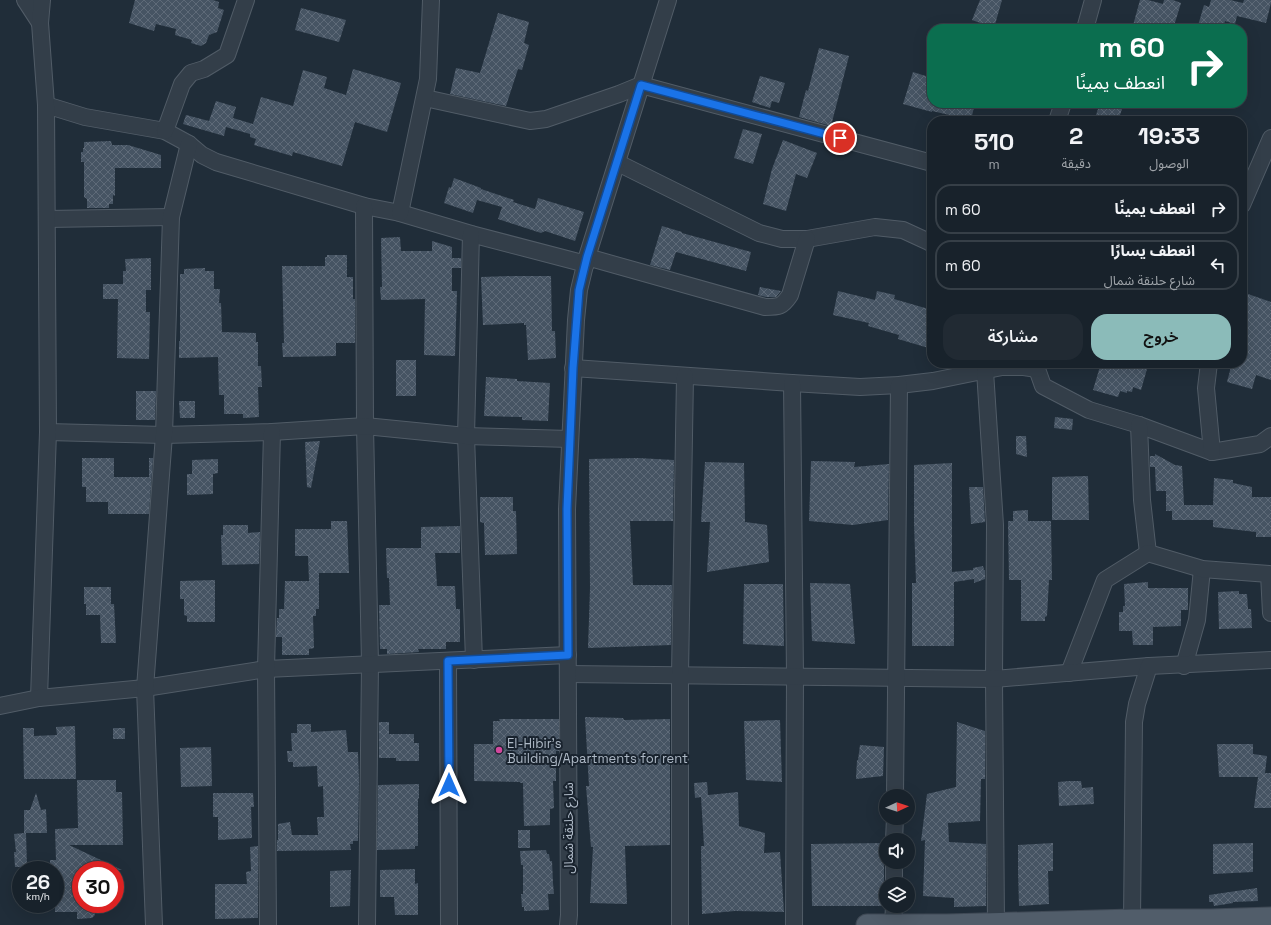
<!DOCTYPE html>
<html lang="ar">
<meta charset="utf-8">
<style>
:root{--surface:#18222b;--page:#212a33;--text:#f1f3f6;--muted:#9fa4a9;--line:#363f47;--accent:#8bbbb9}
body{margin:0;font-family:"Space Grotesk","Noto Sans Arabic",sans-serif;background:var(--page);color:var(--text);direction:rtl;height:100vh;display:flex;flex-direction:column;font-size:15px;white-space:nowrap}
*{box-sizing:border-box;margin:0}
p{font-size:13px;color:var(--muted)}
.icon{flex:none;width:22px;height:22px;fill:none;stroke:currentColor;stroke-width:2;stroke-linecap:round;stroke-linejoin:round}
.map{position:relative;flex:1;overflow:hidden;direction:ltr}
.details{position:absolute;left:927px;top:116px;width:320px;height:252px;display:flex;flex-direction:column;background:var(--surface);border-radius:16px;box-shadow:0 4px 16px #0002,0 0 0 1px var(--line);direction:rtl}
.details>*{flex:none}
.hud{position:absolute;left:927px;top:24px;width:320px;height:84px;border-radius:16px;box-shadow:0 4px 16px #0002,0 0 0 1px var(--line);direction:rtl;background:#0b6e4f;color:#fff;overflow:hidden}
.needle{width:26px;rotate:87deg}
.controls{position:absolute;left:879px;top:789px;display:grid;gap:8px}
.controls a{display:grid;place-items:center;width:36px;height:36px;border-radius:50%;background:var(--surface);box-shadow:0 4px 16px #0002,0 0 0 1px var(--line);font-size:20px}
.speed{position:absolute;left:12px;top:861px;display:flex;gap:8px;font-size:20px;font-weight:700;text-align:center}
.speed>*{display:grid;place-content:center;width:52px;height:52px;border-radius:50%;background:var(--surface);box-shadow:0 4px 16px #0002,0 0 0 1px var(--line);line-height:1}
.speed small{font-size:10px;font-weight:400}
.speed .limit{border:6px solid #d22;background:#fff;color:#111}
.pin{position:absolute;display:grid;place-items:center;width:34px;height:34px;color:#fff;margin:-17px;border:2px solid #fff;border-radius:50%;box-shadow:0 1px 4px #0007}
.me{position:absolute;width:44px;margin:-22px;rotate:0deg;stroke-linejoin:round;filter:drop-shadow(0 0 3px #0008)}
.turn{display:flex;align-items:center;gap:14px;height:84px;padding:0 16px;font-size:18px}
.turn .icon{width:52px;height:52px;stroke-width:2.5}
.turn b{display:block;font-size:28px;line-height:34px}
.eta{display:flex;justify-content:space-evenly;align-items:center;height:68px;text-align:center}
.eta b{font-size:24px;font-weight:600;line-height:28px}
.button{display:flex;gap:8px;margin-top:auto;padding:8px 16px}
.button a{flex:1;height:46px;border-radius:16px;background:var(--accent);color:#111;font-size:16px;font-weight:600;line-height:46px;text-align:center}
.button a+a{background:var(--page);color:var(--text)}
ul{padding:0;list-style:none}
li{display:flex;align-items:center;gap:12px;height:50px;margin:0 8px 6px;padding:0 8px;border:2px solid var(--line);border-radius:16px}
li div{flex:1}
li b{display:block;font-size:15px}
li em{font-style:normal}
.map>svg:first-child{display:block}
</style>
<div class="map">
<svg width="1271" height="925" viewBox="0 0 1271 925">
<defs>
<pattern id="building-cross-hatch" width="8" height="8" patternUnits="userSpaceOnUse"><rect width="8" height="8" fill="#465463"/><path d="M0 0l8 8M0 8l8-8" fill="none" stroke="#5e6a78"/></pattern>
</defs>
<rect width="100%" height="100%" fill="#202d39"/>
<g fill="url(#building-cross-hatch)">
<path d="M135 0H213L219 2 218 8 224 10 217 32 209 35 206 43 201 46 191 43 192 40 175 35 176 29 156 24 154 31 129 23Z"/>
<path d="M980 0H1002L994 28 972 20Z"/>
<path d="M1140 0H1148L1163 4 1164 0H1173L1181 3 1173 29H1132Z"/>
<path d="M1211 0H1230L1243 3 1244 0H1271V3L1266 23 1237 16 1235 24 1225 21 1223 29H1197L1204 5 1209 7Z"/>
<path d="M301 8 346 20 339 42 295 30Z"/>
<path d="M498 13 529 22 524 43 529 45 522 70 518 69 506 106 450 94 456 68 480 73Z"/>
<path d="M819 48 849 56 831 126 799 117 806 90 808 91Z"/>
<path d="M353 69 401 83 387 132 355 122 342 166 293 152 292 156 254 145 256 139 250 137V134L226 127 224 136 183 124 186 115 209 121 216 101 236 107 233 118 253 124 261 97 293 106 303 70 327 77 324 88 346 95Z"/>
<path d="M913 72 932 78V103H975L971 120 932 111V112L903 104Z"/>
<path d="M760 76 785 83 779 103 772 101 770 108 752 102Z"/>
<path d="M1100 103H1124L1118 121H1096L1098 116 1096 115Z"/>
<path d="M743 129 762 134 753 164 734 158Z"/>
<path d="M783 140 817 153 807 178 796 174 786 211 763 204 772 169Z"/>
<path d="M111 141 112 145H128L161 155V168H115V196L113 195V204H109V208H87V199L84 197V162H81V152H83V148H84V142Z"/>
<path d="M454 178 481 188V189L514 200 513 202 535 209 538 198 584 212 575 241 545 231 541 233 498 219 502 207 477 200 473 213 444 203 449 187 451 188Z"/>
<path d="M662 226 682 232V233L751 252 746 271 676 252 670 270 650 265Z"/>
<path d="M400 237 401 251H432V241L452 247V258H461V268H452V291H457L455 356 424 355 425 299 381 300 380 287H382L381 238Z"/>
<path d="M327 255H347V277H353V299H355V343H336V356L283 357 282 343H284L282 266H325V257H327Z"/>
<path d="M151 258V290H146V312H150L149 359 117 358 118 299H103V284H123V271H126L125 259Z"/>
<path d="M205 268V271H214V289H220L219 303H221L222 332 256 333V342H258V366H261L262 387H258L259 417 243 418V414H224V395H219L218 357 179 358V341H180V274H184V269Z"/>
<path d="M514 276H551L552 331H555L556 358 528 360 526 325H524V323L483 325 481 277Z"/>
<path d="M760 287 781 291 780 292 776 297H766L758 295Z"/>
<path d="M838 291 875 300 877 291 895 295 894 299 932 310V349L898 339 899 335 868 326 869 323 833 315Z"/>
<path d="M1248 294 1271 302V380L1256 375 1252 389 1227 382 1232 363H1242V314Z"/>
<rect x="396" y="360" width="20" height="36"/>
<path d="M1101 363 1117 367 1118 363H1128L1147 369 1141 390 1133 387 1132 392 1127 391V393L1120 391 1118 397 1093 390Z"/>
<path d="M486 377 517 379V381L550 383 548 421 522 420V417L484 416Z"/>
<path d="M136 391H156L155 420H136Z"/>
<path d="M179 401H195V418H180Z"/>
<path d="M1055 417 1073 419 1072 430 1054 428Z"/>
<path d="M1016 436H1026L1027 457 1016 454Z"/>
<path d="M320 441 311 488 307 487 305 442Z"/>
<path d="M1155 454 1175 465 1182 466 1184 505H1213L1214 478 1233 480V483L1252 487V497H1271V537H1256V532L1213 527V520H1172V511H1166V491H1156L1155 467H1150V456H1155Z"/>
<path d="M82 458H114V477H149V458H153L149 514H108V502H86V487H82Z"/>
<path d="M638 458 674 460 673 521H630L633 585H672L671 645 588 648 590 588 589 459Z"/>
<path d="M218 459V473L213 474V494L187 495V474H192V460Z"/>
<path d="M811 461 855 462 854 467 889 464 888 520 853 525 809 521Z"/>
<path d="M705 462 744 463 745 522 767 525 769 562 707 572 710 522H701Z"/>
<path d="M952 463V572L973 570V568L983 566 984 570H985V579L974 583V579L954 582V646H912V583H916L914 523V465Z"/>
<path d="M1088 476 1089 520H1052V477Z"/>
<path d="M969 487H983L985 522 971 524Z"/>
<path d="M480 497H513V511H516L517 554 485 555 484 523 480 522Z"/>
<path d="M1028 510V521H1051L1052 580H1049L1047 616 1045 617V621H1021V580H1009L1008 521H1013V511Z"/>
<path d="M331 521H347L349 573H319V609H316V616H313L314 648 309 649V655H282V637H276L277 618H279V609H284L285 581H309L308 556H295V529H331Z"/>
<path d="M223 525H248V533L260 532 259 564 222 565 221 535H223Z"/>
<path d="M460 526V553H435L437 586H455L456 609H460V642H446V649H418L419 652 387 654V649H380L379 605H390L389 578H387L386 548H421V527Z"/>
<path d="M215 580V622H187V616L184 615V599H180V581Z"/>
<path d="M1148 582V588H1188V610H1181V626L1153 627V645H1133L1132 631H1119V612H1123V606H1125L1124 584Z"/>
<path d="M810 583 850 584 855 644 812 641Z"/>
<path d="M744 584H783L784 646 743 644Z"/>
<path d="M84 587H111V604H114L116 643H101L100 615H86V604H84Z"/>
<path d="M1239 591V594H1247L1248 609H1251L1252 628 1219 629 1218 592Z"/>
<path d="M585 717 623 718 624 720 670 719V845L625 846 627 904 590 903 593 847H591L586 786H589Z"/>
<path d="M499 719H559V751H556V781H553L554 808 550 809V825L524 826 523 783H520V782L474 781V744H493V721H500Z"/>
<path d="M780 720 782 782 746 780 744 721Z"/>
<path d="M379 722H389V734H414V743H419V761H396V758H379Z"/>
<path d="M957 722 985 731V779H981L980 821 948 823 949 842 986 844V906L954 907V898L923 896 925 840 921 841 927 794 956 787Z"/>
<path d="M297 724H311V732L346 730 348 752H358L359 780 358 841H353V844H350L351 850 277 851V840H278V824L290 822 292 835H318L317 817H324L323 786 318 787 317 766 293 767V762H288L287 751H292L291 733H297Z"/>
<path d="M75 726 76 779H24L23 728H34V736L57 735 56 727Z"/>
<rect x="113" y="728" width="12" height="11"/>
<path d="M1217 744H1253V754L1267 756 1265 773H1271V808H1254L1258 777H1219Z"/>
<path d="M860 745 884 747 883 776 856 779 857 760H858Z"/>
<path d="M211 747 212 786 181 787 180 748Z"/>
<path d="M77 780H116V792H122L123 845H69L122 870H81V904H94L95 915 92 918 77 919V912H55V870H50V860H56L55 829 78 828Z"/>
<path d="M1069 781H1081L1082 788 1093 787 1094 804 1059 806 1058 782Z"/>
<path d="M707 782 708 795 738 792 739 826 765 833 764 853 780 852 784 912 735 911 702 914 701 846H704L701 797 695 798 694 783Z"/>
<path d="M419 784V798L418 799V846H415V849L377 850 378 785Z"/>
<path d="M36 793 41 810 46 809 47 833H26L27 867H15L14 852H16L14 834 24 833V810H30Z"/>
<path d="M213 793H253L254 807H251L252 838 218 840V817H213Z"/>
<rect x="518" y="830" width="12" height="18"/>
<path d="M885 843 886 857 884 862V884L886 889V901L885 906H812L811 844Z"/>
<path d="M1053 843V871H1048L1049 904 1019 906 1018 871V845Z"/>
<path d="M1253 843V872L1213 874V844Z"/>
<path d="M258 846V918L215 919V884H247L246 872 251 871 250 847Z"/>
<path d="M546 850 547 854H549L550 861H552L553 883 554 894H548L549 910 524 911V907H522L521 894H523V865H521L520 851Z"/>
<path d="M415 869V884L418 883V915H395L394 897H380V870Z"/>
<path d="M351 870 350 906 330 907V871Z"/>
<path d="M1257 888 1258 901 1233 902V903L1214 906 1213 902H1209V895Z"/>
</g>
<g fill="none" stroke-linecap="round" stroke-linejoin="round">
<g stroke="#515c67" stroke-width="18">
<g id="minor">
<path d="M25 0 40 23"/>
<path d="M1085 29 1093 0"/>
<path d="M425 98 530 121 546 119 619 94 641 85 932 163"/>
<path d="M46 105 85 117 165 131 189 144 202 155 216 162 364 206 400 213 471 234 586 264"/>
<path d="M1057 121 1063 103"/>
<path d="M165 131 182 84 191 73 204 69 227 55 246 0"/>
<path d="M618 163 759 233 782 239H807L875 227 903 230 929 242 932 244"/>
<path d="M1242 205 1271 138"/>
<path d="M364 206 365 426 370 664 367 925"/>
<path d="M400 213 428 79 431 0"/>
<path d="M47 219 171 217"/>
<path d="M471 234 466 436 474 660"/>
<path d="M587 257 765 307C779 307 782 307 790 295L807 239"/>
<path d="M1033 363 1037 369 1043 386 1089 410 1139 425 1212 452 1260 444 1271 436"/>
<path d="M1209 363 1206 388 1212 452"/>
<path d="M573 368 792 383 860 387 899 385 933 381 1002 367H1024L1037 369"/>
<path d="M985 371 995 525 994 679 996 923"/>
<path d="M792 383 795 676 794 925"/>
<path d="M1139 425 1142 500 1148 553"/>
<path d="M48 432 164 435 272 432 365 426 466 436 570 439"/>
<path d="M448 661 449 925"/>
<path d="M1184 666 1197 620 1202 569"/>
<path d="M1069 673 1105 580 1148 553 1202 569 1269 574 1271 613"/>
<path d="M568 674 994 679 1149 666"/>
<path d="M39 698 48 432 46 105 40 23 42 0"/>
<path d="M0 706 39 698 145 688 266 669 568 655"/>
<path d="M895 796 899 385"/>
<path d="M894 840 895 818"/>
<path d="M894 884V862"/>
<path d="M154 925 145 688 164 435 171 217 189 144"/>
<path d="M268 925 266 669 272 432"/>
<path d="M568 925 569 915 567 509 576 320 579 290 587 257 668 0"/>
<path d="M680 925V675L685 376"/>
<path d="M893 925 894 906"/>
<path d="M1134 925 1132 920 1134 722 1137 704 1149 666 1271 660"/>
</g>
</g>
<g stroke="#404a56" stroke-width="23">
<path id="major" d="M867 925H947L1132 920H1211L1271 918"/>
</g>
<use href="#minor" stroke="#333e49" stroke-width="16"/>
<use href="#major" stroke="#515d6a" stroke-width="21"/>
</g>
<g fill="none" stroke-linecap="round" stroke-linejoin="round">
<g stroke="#114b97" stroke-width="10">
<path id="route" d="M449 785 448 661 568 655 567 509 573 368 579 290 587 257 641 85 840 138"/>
</g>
<use href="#route" stroke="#1a73e8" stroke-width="7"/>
</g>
<circle fill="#d1479c" stroke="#19232e" stroke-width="1.5" cx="499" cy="750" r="4"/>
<g text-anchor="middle" stroke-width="4" stroke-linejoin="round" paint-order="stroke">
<g font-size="13" fill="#aeb9c6" stroke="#19232e" text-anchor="start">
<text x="507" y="748">El-Hibir's<tspan x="507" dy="15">Building/Apartments for rent</tspan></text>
</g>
<g font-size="13" fill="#aeb9c6" stroke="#19232e">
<text transform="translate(568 828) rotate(-90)" y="5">شارع حلنقة شمال</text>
</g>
</g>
</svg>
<div class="controls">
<a><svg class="needle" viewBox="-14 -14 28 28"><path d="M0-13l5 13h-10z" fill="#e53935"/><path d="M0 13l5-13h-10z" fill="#9fa4a9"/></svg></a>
<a><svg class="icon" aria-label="sound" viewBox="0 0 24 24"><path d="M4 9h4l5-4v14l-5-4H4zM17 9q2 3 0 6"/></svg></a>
<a><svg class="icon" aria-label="layers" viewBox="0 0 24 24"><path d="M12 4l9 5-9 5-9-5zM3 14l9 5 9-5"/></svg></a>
</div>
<div class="speed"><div>26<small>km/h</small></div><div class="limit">30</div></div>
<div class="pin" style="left:840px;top:138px;background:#d93025"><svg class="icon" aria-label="arrive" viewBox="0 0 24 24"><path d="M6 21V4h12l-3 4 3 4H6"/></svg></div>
<svg class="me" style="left:449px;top:785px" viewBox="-20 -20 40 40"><path d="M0-17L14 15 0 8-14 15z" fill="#1a73e8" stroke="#fff" stroke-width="4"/></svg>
<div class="hud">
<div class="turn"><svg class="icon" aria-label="right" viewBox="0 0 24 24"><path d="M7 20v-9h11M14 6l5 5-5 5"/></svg><div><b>60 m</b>انعطف يمينًا</div></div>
</div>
<section class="details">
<div class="eta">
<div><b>19:33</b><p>الوصول</p></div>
<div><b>2</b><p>دقيقة</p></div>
<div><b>510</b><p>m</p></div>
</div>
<ul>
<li><svg class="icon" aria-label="right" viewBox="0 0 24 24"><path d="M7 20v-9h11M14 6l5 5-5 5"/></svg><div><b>انعطف يمينًا</b></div><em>60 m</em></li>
<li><svg class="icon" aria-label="left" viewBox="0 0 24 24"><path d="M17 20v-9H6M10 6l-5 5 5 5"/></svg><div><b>انعطف يسارًا</b><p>شارع حلنقة شمال</p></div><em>60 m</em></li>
</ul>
<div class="button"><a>خروج</a><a>مشاركة</a></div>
</section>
</div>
